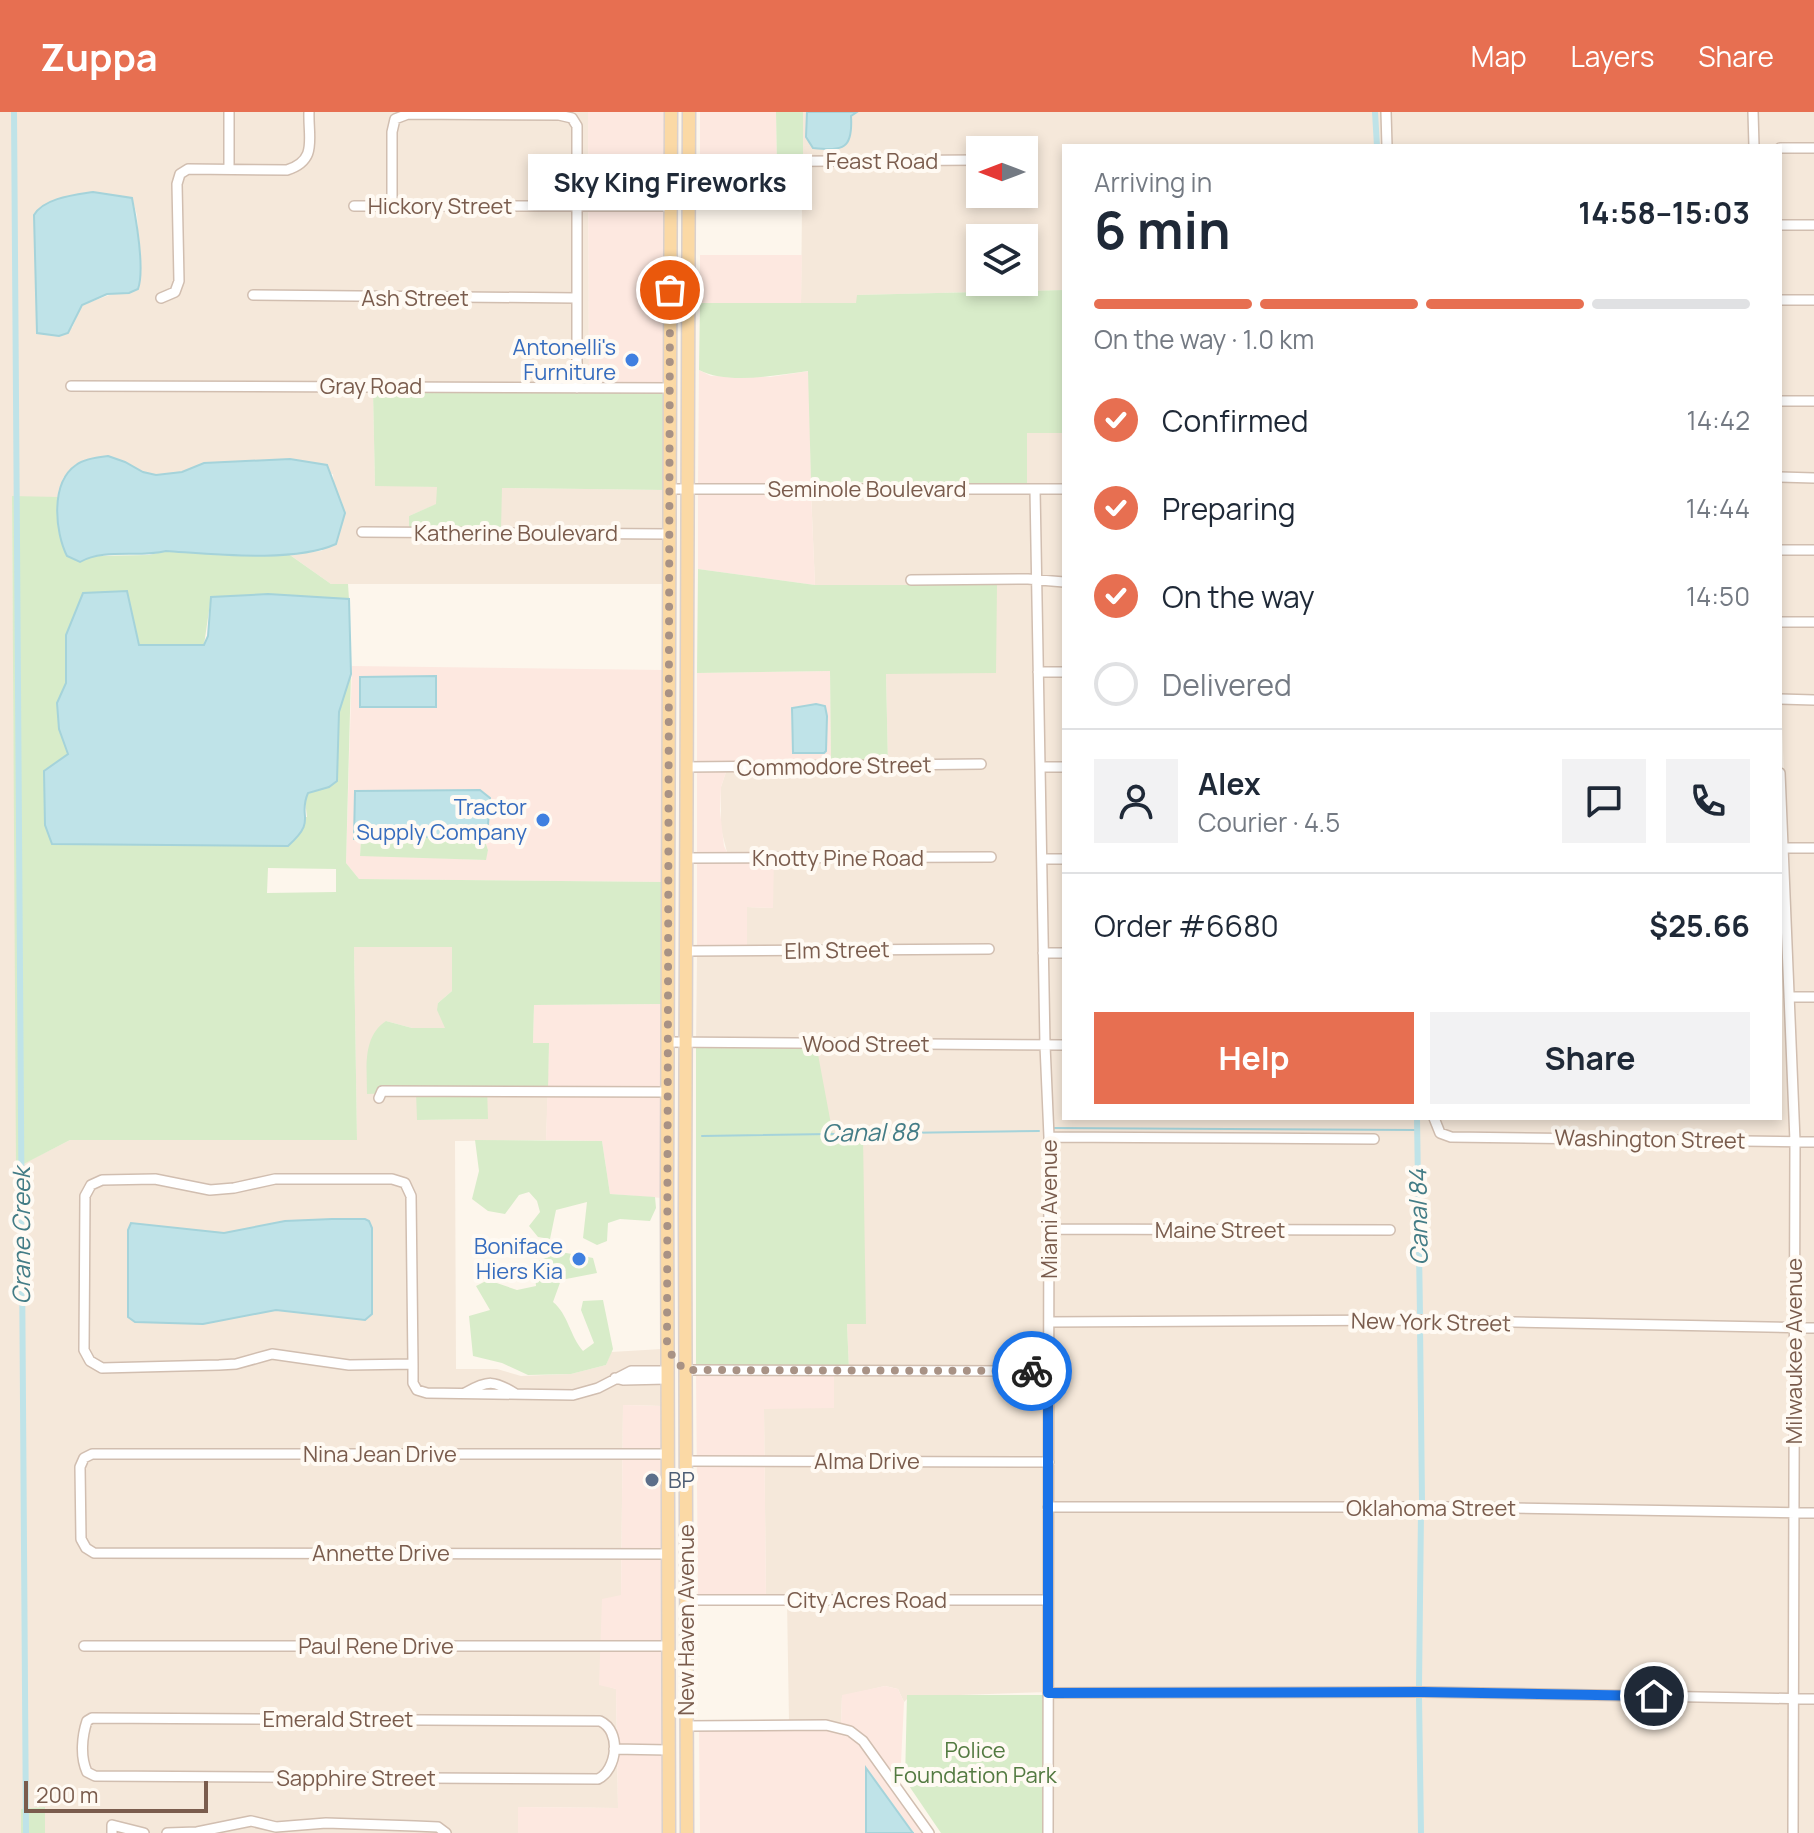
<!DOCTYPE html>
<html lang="en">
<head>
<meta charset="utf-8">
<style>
	:root { --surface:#fff; --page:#f2f2f3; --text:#1f2937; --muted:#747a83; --line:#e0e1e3; --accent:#e76f51 }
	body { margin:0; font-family:Manrope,sans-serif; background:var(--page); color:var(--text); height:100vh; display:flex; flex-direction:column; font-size:30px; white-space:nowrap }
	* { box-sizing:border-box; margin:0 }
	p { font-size:26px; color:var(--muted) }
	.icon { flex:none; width:44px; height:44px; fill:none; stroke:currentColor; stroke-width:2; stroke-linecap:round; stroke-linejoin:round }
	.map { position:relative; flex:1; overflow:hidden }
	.side { position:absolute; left:1062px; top:32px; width:720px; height:976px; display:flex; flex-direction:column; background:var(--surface); border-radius:0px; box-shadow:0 4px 12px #0003 }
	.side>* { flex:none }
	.needle { width:52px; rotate:270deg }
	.fabs { position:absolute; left:966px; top:24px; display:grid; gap:16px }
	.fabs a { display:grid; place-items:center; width:72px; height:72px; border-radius:0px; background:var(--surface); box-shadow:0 4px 12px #0003; font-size:40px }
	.scale { position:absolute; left:24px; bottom:20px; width:184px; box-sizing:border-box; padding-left:8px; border:4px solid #7a5c4d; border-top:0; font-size:22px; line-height:28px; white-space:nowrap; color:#7a5c4d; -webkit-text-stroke:6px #fffaf3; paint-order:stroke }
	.pin { position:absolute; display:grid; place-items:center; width:68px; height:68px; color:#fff; margin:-34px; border:4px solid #fff; border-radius:50%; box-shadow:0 2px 8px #0007 }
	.courier { position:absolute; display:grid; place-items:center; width:80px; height:80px; margin:-40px; border:6px solid #1a73e8; border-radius:50%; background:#fff; color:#222; box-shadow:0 2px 10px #0007 }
	.bubble { position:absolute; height:56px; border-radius:0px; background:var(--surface); box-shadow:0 4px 12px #0003; font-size:26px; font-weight:700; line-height:56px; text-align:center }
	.head em { font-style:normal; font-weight:700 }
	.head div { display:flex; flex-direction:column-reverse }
	.head { display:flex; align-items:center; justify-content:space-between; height:136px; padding:0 32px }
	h1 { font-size:52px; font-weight:700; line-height:60px }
	.bar { display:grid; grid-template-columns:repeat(4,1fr); gap:12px 8px; align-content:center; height:96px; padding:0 32px }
	.bar i { height:10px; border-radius:6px; background:var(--line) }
	.bar .selected { background:var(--accent) }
	.bar p { grid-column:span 4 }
	.line { display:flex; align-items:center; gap:20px; padding:0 32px; border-top:2px solid var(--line) }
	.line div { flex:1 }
	.round { display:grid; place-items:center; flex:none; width:84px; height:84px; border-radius:0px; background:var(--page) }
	ol { padding:0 32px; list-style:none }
	li { display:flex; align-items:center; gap:24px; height:88px }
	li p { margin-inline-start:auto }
	li .icon { padding:8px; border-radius:50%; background:var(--accent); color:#fff; stroke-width:4 }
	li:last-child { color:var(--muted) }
	li i { width:44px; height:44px; border:4px solid var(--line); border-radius:50% }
	.button { display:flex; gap:16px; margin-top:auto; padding:16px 32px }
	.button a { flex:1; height:92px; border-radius:0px; background:var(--accent); color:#fff; font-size:32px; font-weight:700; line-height:92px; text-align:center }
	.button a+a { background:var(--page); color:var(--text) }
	header { display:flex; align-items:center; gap:48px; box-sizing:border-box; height:112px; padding:0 40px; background:var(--accent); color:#fff }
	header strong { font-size:38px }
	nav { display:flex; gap:44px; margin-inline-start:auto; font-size:28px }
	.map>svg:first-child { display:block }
	.residential { fill:#f5e8da; fill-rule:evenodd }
	.commercial { fill:#fde8e0; fill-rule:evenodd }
	.green { fill:#d8ecc9; fill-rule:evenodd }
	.water { fill:#bfe3e8; stroke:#a5d3da; stroke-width:2 }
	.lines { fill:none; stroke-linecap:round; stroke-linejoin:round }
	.stream { stroke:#a5d3da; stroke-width:2 }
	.canal { stroke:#bfe3e8; stroke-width:6 }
	.minor-casing { stroke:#d1beb0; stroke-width:12 }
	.major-casing { stroke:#dad1cd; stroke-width:15 }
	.minor { stroke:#fff; stroke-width:9 }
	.major { stroke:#fbd9a5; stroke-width:12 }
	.done { stroke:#a89285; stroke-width:8; stroke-dasharray:0 14.4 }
	.route { stroke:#1a73e8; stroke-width:10 }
	.shop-dot { fill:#3f7fe0; stroke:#fffaf3; stroke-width:3 }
	.service-dot { fill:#5c6f8a; stroke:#fffaf3; stroke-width:3 }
	.labels { text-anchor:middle; stroke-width:8; stroke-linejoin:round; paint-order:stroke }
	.street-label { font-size:22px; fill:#7a5c4d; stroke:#fffaf3 }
	.shop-label { font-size:22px; fill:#366cbe; stroke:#fffaf3; text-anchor:end }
	.service-label { font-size:22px; fill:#4e5e75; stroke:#fffaf3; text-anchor:start }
	.park-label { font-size:22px; fill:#537a41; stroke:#fffaf3 }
	.water-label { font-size:24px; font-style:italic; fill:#437c86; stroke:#fffaf3 }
</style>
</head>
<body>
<header>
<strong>Zuppa</strong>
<nav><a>Map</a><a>Layers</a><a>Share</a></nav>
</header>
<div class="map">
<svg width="1814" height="1721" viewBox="0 0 1814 1721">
	<rect width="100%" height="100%" fill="#fdf6ec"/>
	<path class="residential" d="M0,0H588L589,282L373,280L375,373L437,375V392L409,404L502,376L665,378V472H331L287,441L322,439L342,390L334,375L333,362L204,351L182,360L156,363L143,360L125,350L96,346L76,352L63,366L59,385H12L17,1055L70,1028H357L354,835H452V879L438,891L446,916H412L386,909L417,980V1008L487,1007V975L548,978L546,1028L455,1029L456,1257H497L521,1264L571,1262L606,1253L611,1240L662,1237V1294L623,1293L621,1483L600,1572L616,1577L618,1696L518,1695V1721H45V1695L21,1698V1721H0ZM93,80L132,86L137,103L141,163L115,181L82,193L72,216L37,221L38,97L50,90ZM332,1107H365L372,1116L371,1202L365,1208L276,1198L209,1211L135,1210L128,1205V1118L132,1111L224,1121L285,1109Z
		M803,0H807L806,25L852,14L851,4L857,0H1382L1383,34H1064V178L857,183V191H801ZM980,38H1024V82H980ZM980,126H1024V170H980Z
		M1389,0H1750L1751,34H1391Z
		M1757,0H1814V1721H1796L1798,1026L1780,560V34H1758Z
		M1027,321H1064V374H811V370L1026,372Z
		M811,380L1064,381V1006H1780V747L1791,1029L1789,1721H1051L1048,1580L960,1583L907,1587L904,1590L898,1577L885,1574L842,1584L841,1612L789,1610L787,1489L766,1488L764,1297L834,1258H849L847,1212L863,1024H833L696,936L697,844H747V795L773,796L728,744L721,717V675L727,657L888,652L886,561H996V473H815Z"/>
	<path class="commercial" d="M588,0H665V281H589Z
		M700,0H776L777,55H700Z
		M700,143H802L801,191H700Z
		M699,258L711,264L770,265L809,259L811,374L698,373Z
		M698,380H811L815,473L698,457Z
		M352,554L664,558V770L359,767L346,751ZM490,701L488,713L483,723L488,738L485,748L360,743L361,727Z
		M830,559L831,652L727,657L721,675L720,699L724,734L729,744H774L773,796L747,795V844H697V561ZM798,594H824L827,634L794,641L791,601L793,596Z
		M663,892L662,1086L610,1082L602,1029L546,1028L549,931H533L534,893Z
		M696,1258H834V1296L764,1297L766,1488L698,1487Z
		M623,1293L662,1294L663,1721H518V1695L618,1696L616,1577L599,1573L602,1487L621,1483Z
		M885,1574L898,1577L904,1590L901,1651L888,1659L841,1612L842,1583Z
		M699,1617H825L848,1621L860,1631L925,1721H914L867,1658L866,1721H700Z"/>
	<path class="green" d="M776,0H803V54H777Z
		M1064,178V321H1027V372L811,370L808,259C777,263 728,273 699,258L700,191H856L857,183Z
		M373,280L665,281V378L502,376L501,417L409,419V404L436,392L437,375L375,374Z
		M12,384L59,385L57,395L89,444L149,443L166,439L287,441L331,472H348L349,487L268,482L211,485L204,533H139L127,479L83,482L66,523V571L57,591L59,617L68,642L44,659L45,713L307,705L305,688L308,680L329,675L337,669L339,600L351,562L346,751L359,767L664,770L663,892L534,893L533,931H549L548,978L487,975L488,1007L417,1008L416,980L367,982C367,956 362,925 386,909L412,916H445L437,898L438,891L452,879V835H354L357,1028H70L16,1056ZM268,756L336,757V780L267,781Z
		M698,457L815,473H997L996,561L886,562L888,652H831L830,559L697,561Z
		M433,723H483L488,738L486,748L360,744L361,727Z
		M696,936L817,937L833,1023L863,1024L866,1212H847L849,1258H696Z
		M475,1028L602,1029L610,1082L655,1085L656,1096L650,1109L620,1107L608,1111L607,1129L597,1133L583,1126L587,1090L556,1098L550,1127L538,1125L529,1114L540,1100L537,1089L529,1080L519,1083L505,1102L488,1099L472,1087L479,1059Z
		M561,1140L593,1146L597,1161L561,1168L553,1190C568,1202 570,1224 583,1239L594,1231L581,1198L583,1189L603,1188L613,1237L606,1253L571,1262L528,1263L502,1251L473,1244L469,1204L490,1198L476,1174L488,1168L517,1178L536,1174L535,1163L538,1149Z
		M907,1583H1043V1721H941L905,1668Z
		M45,1695V1721H21V1697Z"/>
	<path class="water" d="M807,0H857L851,4C853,37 844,39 813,36L806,25Z
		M93,80L132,86C136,107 145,157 138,177L129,181L107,182L82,193L68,221L59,224L37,221L34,103C44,86 74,83 93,80Z
		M108,344L125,350L143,360L156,363L182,360L204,351L290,347L327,353L345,401L336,432C294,451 213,442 166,439C139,446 105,436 80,450L67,444C55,420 50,371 76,353C84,347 98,345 108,344Z
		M127,479L139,533H204L208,524L211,485L268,482L349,487L351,562L339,600L337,669L329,675L308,681C297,706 318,707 288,734L52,732L45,713L44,659L68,642L59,617L57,591L66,571V523L83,481Z
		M436,564V595H360V565Z
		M816,592L825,594L827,604L826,639L824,641H793L792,596Z
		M480,678L490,686L488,713L483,723L354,727L355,679Z
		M332,1107H365L369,1109L372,1116V1202L365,1208L276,1198L203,1212L135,1210L128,1205V1118L131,1111L224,1121L285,1109Z
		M866,1656L913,1721H914H866Z"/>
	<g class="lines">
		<path class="stream" d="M1052,1016L1418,1018
			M702,1024L1039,1019"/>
		<path class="canal" d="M14,0L26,1721
			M1375,0L1377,34
			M1417,1006L1420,1203
			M1420,1214L1422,1390
			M1419,1575L1421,1400
			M1419,1585L1421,1721"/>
		<defs>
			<path id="minor" d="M229,0V57
				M1386,0L1387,34
				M1753,0L1754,34
				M1780,36H1814
				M689,50L980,48
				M354,94H670
				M392,94V20L395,7L408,2L559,3L572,6L577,14V276
				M1780,113H1814
				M253,183L576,186
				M161,186L175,180L179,169L177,72L180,62L188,57L287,58C318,48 308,27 309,0
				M1780,188H1814
				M71,274L670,276
				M1780,289H1814
				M1780,365L1814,366
				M669,377H1064
				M1035,377L1045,933L1049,1025L1048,1721
				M362,420L669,422
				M1780,438H1814
				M911,468L1028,467L1064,470
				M1780,510H1814
				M1038,560H1064
				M1780,587L1814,588
				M686,655L981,652
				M1040,655H1064
				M1780,661L1795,1029L1793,1721
				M1783,736H1814
				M686,746L991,745
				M1042,747H1064
				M685,839L989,837
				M1043,841H1064
				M1789,885H1814
				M667,930L1064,933
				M379,986L382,979L667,980
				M1434,1006L1440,1021L1451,1025L1814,1030
				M1049,1025L1374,1027
				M1050,1117L1390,1118
				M1049,1210L1416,1208L1814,1216
				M413,1252L349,1253L272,1242L236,1252L219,1253L102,1256L90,1249L84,1238L85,1084L91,1073L102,1068L155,1067L210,1078L234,1076L275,1067H392L405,1071L411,1084L413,1252V1271L417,1278L427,1281L573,1283L598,1276L631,1259H667
				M685,1258L1048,1259
				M615,1266L623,1268L667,1267
				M465,1281C488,1268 494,1268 516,1282
				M667,1342H92L84,1346L80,1355L81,1427L86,1436L94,1441L668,1442
				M686,1349L1049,1350
				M1048,1395H1451L1814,1401
				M686,1488H1048
				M84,1534H668
				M1048,1581L1423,1580L1814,1587
				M92,1606L600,1609C622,1619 617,1658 598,1667L95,1664L87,1660C80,1645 82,1624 87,1609Z
				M686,1614L826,1613L850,1619L863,1629L929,1721
				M614,1637L668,1638
				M112,1721V1713L144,1721
				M167,1721L197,1720L251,1709L276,1715L326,1711L415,1714L438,1715L446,1721"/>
			<path id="major" d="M669,1721L667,1076L671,0
				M687,1721L685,1100L689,0"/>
		</defs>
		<use href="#minor" class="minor-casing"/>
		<use href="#major" class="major-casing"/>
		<use href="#minor" class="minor"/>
		<use href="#major" class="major"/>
	</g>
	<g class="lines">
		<path class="done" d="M670,178L667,1231L673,1246L685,1258L1032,1259"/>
		<path class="route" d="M1032,1259H1048V1581L1423,1580L1654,1584"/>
	</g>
	<g class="shop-dot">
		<circle cx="632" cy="248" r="8"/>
		<circle cx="543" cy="708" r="8"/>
		<circle cx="579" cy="1147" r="8"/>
	</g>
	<circle class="service-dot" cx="652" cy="1368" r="8"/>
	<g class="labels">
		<g class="street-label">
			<text x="882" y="57">Feast Road</text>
			<text x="440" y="102">Hickory Street</text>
			<text x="415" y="194">Ash Street</text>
			<text x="371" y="282">Gray Road</text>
			<text x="867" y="385">Seminole Boulevard</text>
			<text x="516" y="429">Katherine Boulevard</text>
			<text transform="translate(834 654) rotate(-1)" y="8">Commodore Street</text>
			<text x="838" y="754">Knotty Pine Road</text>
			<text transform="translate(837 838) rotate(-1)" y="8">Elm Street</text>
			<text x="866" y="940">Wood Street</text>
			<text transform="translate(1650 1027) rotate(1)" y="8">Washington Street</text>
			<text transform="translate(1049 1097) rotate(-90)" y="8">Miami Avenue</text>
			<text x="1220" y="1126">Maine Street</text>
			<text transform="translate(1431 1210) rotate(1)" y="8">New York Street</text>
			<text transform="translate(1794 1239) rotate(-90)" y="8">Milwaukee Avenue</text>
			<text x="380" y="1350">Nina Jean Drive</text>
			<text x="867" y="1357">Alma Drive</text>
			<text x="1431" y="1404">Oklahoma Street</text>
			<text x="381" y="1449">Annette Drive</text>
			<text x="867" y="1496">City Acres Road</text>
			<text transform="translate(686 1508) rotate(-90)" y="8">New Haven Avenue</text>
			<text x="376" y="1542">Paul Rene Drive</text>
			<text x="338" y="1615">Emerald Street</text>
			<text x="356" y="1674">Sapphire Street</text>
		</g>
		<g class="shop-label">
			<text x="616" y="243">Antonelli's<tspan x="616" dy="25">Furniture</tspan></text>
			<text x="527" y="703">Tractor<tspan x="527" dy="25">Supply Company</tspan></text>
			<text x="563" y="1142">Boniface<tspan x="563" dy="25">Hiers Kia</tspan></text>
		</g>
		<g class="service-label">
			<text x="668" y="1376">BP</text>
		</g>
		<g class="park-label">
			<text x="975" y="1646">Police<tspan x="975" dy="25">Foundation Park</tspan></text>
		</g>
		<g class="water-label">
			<text transform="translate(870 1021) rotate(-1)" y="8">Canal 88</text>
			<text transform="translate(1419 1105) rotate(-91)" y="8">Canal 84</text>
			<text transform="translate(22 1124) rotate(-90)" y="8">Crane Creek</text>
		</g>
	</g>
</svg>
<div class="fabs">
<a><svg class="needle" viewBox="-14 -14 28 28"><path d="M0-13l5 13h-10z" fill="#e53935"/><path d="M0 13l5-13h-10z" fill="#747a83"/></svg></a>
<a><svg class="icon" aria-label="layers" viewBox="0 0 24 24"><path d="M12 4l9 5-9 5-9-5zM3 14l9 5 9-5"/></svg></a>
</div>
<div class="scale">200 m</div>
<div class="pin" style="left:670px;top:178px;background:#ea580c"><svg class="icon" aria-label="bag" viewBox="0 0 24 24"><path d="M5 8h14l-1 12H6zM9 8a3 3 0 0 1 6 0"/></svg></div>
<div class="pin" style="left:1654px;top:1584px;background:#1f2937"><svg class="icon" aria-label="home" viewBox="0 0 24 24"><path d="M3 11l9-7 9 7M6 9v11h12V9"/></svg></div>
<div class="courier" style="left:1032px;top:1259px"><svg class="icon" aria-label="bike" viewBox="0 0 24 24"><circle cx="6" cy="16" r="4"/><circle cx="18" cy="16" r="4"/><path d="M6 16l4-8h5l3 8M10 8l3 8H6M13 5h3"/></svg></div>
<div class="bubble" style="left:528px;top:42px;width:284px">Sky King Fireworks</div>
<section class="side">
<div class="head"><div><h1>6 min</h1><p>Arriving in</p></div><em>14:58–15:03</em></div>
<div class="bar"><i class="selected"></i><i class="selected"></i><i class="selected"></i><i></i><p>On the way · 1.0 km</p></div>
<ol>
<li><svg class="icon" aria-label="check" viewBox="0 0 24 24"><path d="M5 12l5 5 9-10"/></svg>Confirmed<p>14:42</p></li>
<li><svg class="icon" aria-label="check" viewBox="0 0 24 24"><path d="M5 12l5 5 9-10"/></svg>Preparing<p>14:44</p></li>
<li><svg class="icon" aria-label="check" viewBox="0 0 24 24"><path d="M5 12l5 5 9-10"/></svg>On the way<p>14:50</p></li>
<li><i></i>Delivered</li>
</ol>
<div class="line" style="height:144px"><a class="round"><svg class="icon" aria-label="person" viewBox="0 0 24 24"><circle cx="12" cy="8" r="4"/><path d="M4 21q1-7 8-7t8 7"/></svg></a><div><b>Alex</b><p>Courier · 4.5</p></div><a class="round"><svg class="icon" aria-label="chat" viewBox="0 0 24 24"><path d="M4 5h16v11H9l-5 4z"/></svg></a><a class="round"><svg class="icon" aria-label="phone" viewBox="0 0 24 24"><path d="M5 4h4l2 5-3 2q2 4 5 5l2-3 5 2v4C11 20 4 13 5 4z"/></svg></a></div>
<div class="line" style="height:104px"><div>Order #6680</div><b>$25.66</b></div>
<div class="button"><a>Help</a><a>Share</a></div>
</section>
</div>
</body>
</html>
